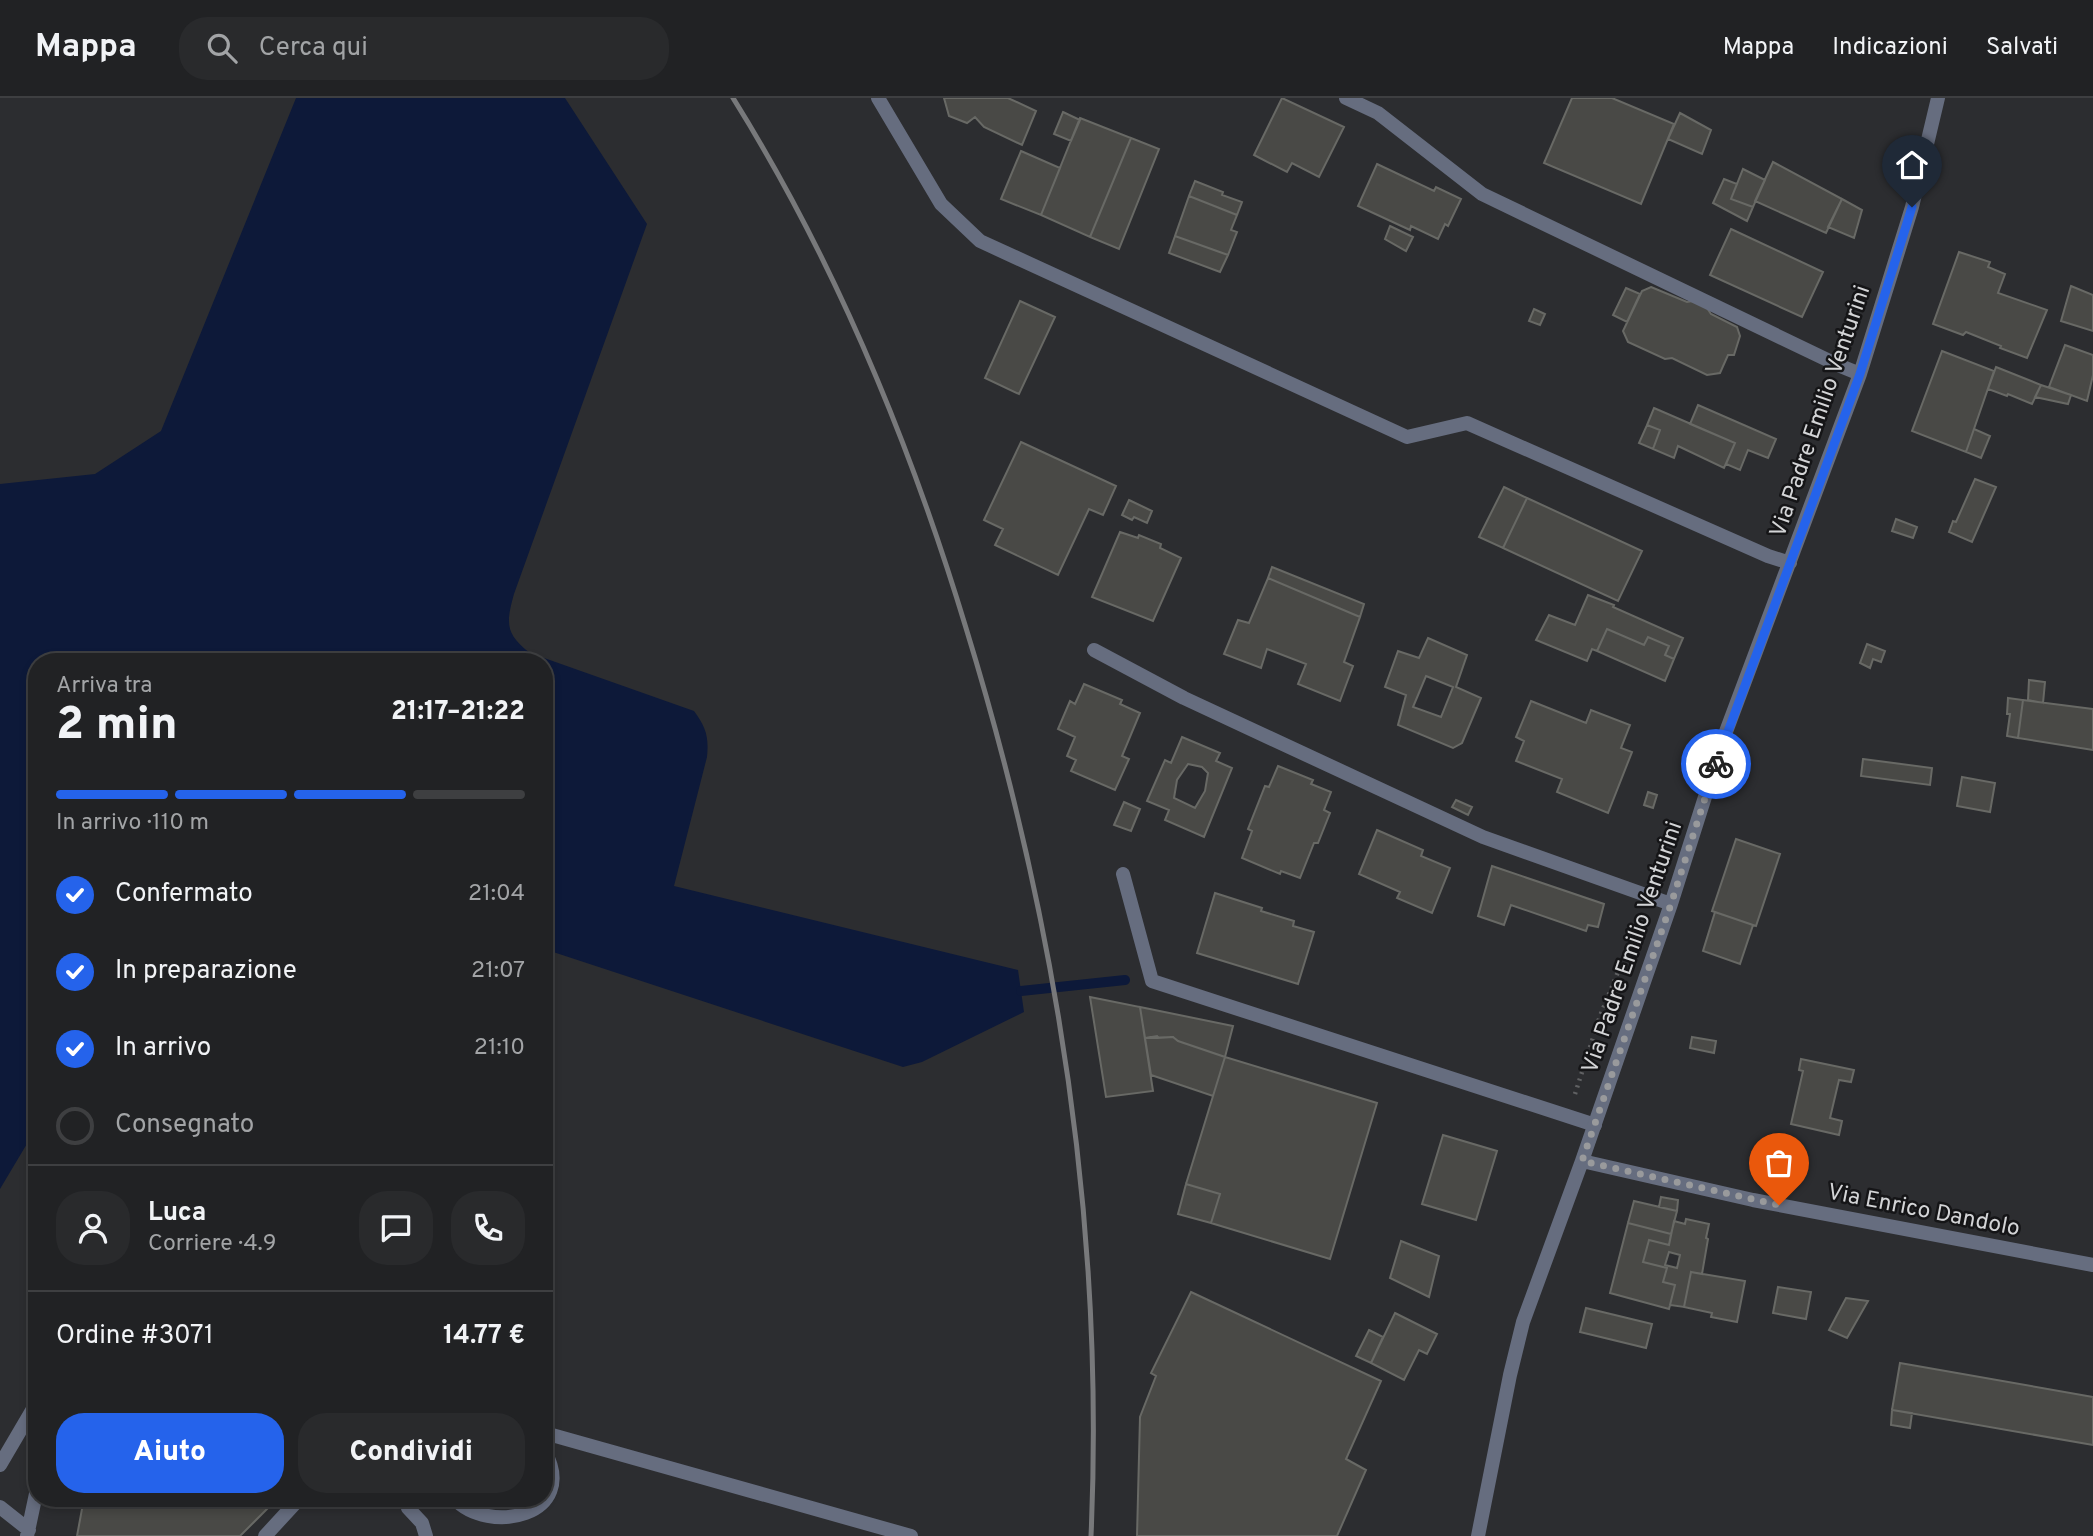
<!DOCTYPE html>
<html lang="it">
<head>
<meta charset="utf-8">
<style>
	:root { --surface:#212224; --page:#292a2c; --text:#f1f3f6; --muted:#a2a4a6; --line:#3e3f41; --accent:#2563eb }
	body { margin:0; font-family:Overpass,sans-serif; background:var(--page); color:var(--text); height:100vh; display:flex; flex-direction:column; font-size:26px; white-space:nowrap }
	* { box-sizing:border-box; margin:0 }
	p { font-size:23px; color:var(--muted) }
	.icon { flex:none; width:38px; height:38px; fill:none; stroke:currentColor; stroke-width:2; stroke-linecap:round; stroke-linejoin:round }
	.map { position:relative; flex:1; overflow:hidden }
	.panel { position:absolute; left:28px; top:555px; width:525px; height:854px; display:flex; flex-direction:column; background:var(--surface); border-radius:28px; box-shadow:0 4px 10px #0003,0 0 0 2px var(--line) }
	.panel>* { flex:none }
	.pin { position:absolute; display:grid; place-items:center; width:60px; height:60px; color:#fff; margin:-72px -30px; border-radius:50% 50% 50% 0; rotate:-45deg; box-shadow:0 0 7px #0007 }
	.pin .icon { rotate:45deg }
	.courier { position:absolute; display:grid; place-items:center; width:70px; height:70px; margin:-35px; border:5px solid #2563eb; border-radius:50%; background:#fff; color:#222; box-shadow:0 2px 9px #0007 }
	.summary em { font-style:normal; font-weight:800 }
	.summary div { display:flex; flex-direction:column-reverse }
	.summary { display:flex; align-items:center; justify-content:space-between; height:119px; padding:0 28px }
	h1 { font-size:46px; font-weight:800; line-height:52px }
	.bar { display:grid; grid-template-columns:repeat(4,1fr); gap:10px 7px; align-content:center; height:84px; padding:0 28px }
	.bar i { height:9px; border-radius:5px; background:var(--line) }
	.bar .on { background:var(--accent) }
	.bar p { grid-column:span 4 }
	.line { display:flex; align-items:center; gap:18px; padding:0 28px; border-top:2px solid var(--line) }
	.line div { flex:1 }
	.round { display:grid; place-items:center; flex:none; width:74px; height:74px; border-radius:28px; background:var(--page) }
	ol { padding:0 28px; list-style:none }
	li { display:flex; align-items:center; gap:21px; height:77px }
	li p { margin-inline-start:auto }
	li .icon { padding:7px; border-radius:50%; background:var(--accent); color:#fff; stroke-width:4 }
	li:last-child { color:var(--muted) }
	li i { width:38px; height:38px; border:4px solid var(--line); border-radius:50% }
	.button { display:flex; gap:14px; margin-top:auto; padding:14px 28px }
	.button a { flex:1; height:80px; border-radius:28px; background:var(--accent); color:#fff; font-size:28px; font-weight:800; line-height:80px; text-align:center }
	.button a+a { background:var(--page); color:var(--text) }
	header { display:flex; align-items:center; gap:42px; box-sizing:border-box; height:98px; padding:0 35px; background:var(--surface); border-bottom:2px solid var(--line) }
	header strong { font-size:33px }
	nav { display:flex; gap:38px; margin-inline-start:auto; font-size:24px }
	.search { width:490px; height:63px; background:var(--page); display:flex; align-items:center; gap:18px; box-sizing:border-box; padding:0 24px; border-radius:28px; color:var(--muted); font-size:26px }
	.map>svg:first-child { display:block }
	.water { fill:#0d1939 }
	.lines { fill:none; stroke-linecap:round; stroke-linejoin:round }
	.stream { stroke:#0d1939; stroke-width:10 }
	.building { fill:#494946; stroke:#686965; stroke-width:2; fill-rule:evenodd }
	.path { stroke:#606163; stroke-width:4.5; stroke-dasharray:2 5; stroke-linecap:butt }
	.service { stroke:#666d7f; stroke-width:14 }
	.minor { stroke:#666d7f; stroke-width:14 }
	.rail { stroke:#78797b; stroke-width:5 }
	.done { stroke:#999a9c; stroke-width:7; stroke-dasharray:0 12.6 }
	.route { stroke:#2563eb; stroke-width:9 }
	.labels { text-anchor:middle; stroke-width:5; stroke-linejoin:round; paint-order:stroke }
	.street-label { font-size:23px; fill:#d3d4d6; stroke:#151517 }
</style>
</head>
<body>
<header>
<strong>Mappa</strong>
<div class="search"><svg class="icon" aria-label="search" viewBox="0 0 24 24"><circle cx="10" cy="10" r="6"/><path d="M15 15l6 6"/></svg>Cerca qui</div>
<nav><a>Mappa</a><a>Indicazioni</a><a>Salvati</a></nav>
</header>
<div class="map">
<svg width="2093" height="1438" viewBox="0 0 2093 1438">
	<rect width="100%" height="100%" fill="#2c2d30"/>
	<path class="water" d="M296,0H565L647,126L514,496C506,525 505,536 530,555L694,613C706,629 709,639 707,659L674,788L1018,872L1024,914L922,964L903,969L544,851V564H37V1035L34,1034L0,1091V386L95,376L161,333Z"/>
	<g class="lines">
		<path class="stream" d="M1021,893L1125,882"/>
	</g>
	<path class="building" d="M944,0H1008L1036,13L1022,47L984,29L975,19L967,25L949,18Z
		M1282,0L1344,29L1319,79L1292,65L1287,74L1254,57Z
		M1572,0H1612L1674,26L1641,106L1544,65Z
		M1063,14L1080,22L1071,43L1054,36Z
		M1680,15L1711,32L1702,56L1668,41Z
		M1080,20L1131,40L1090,139L1041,117Z
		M1131,40L1159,51L1119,151L1090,139Z
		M1021,53L1060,70L1041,117L1001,101Z
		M1773,64L1842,101L1826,135L1755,103Z
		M1377,66L1434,93L1436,89L1461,101L1448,128L1445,126L1438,141L1411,128L1410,132L1358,108Z
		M1743,71L1765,82L1753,109L1731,101Z
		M1724,81L1737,86L1731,101L1753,109L1747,123L1713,105Z
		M1195,83L1223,94L1222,97L1242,104L1237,117L1189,98Z
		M1189,98L1237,117L1231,132L1237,134L1228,157L1175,138Z
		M1842,101L1862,112L1854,140L1828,129Z
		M1390,128L1413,139L1406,153L1385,141Z
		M1731,131L1823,174L1802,219L1710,177Z
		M1175,138L1228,157L1220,174L1169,155Z
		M1959,154L1990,164L1988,169L2005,176L1998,195L2047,212L2027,260L2000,250L2001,248L1966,234L1963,237L1933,226Z
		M2071,188L2093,197V233L2061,223Z
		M1651,189L1687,204L1693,203L1707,210L1711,216L1737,229L1740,238L1734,257H1728L1720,275L1707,277L1672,260L1665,261L1628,244L1623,233L1642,193Z
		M1626,190L1640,196L1627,224L1613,217Z
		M1020,203L1055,219L1019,296L985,280Z
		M1534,211L1545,216L1540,227L1529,223Z
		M2065,247L2093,257V277L2087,303L2049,289Z
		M1942,253L1994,273L1966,354L1912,333Z
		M1996,269L2041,287L2032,306L2008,296L2007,298L1988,291Z
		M2041,287L2071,297L2068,306L2035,299Z
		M1698,307L1776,341L1768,360L1748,352L1740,372L1726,366L1735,345L1690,326Z
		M1654,310L1735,345L1724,370L1678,348L1674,360L1653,351L1660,332L1647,327Z
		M1647,327L1660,332L1653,351L1639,345Z
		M1974,331L1990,338L1981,360L1966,354Z
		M1021,344L1116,388L1103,417L1089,411L1058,477L995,447L1003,431L984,422Z
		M1975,381L1996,389L1972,444L1949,434L1953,423L1956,424Z
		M1504,389L1527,400L1503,450L1479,439Z
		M1527,400L1642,453L1618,503L1503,450Z
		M1129,402L1152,413L1147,425L1134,419L1132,422L1122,417Z
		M1896,421L1917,429L1913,440L1892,433Z
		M1120,434L1138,440L1139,437L1161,446L1160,450L1181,460L1153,523L1092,499Z
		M1272,469L1364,506L1360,519L1268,480Z
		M1268,480L1360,519L1344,564L1353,568L1340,603L1298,586L1306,566L1267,551L1261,570L1224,556L1238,522L1249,525Z
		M1588,497L1614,507L1613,509L1683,540L1674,561L1665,557L1669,548L1648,539L1644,547L1607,531L1597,553L1592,551L1587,563L1536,542L1549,517L1575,527Z
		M1607,531L1644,547L1648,539L1669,548L1665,557L1674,561L1665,583L1597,553Z
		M1428,540L1467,557L1456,589L1481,600L1462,645L1453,650L1398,627L1406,597L1385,589L1398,553L1419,560ZM1426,578L1453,589L1441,619L1413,609Z
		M1867,546L1885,553L1881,564L1873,561L1870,570L1860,565Z
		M2029,582L2045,584L2043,605L2028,602Z
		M1084,586L1122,602L1120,606L1140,615L1122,658L1129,661L1115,692L1071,673L1076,662L1067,658L1075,639L1058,631L1070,603L1075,606Z
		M2008,600L2023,602L2018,640L2007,638L2010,616H2007Z
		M2023,602L2093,611V652L2018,640Z
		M1531,603L1586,625L1591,612L1630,627L1621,650L1632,654L1608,715L1557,694L1562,681L1516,663L1524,643L1516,639Z
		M1182,639L1220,655L1216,663L1232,670L1204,739L1165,722L1169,712L1147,703L1165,662L1171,665ZM1188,666L1202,669L1208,675L1205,693L1195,710L1174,700L1177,682Z
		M1863,661L1932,670L1930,687L1861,678Z
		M1278,668L1313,682L1311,686L1331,694L1324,712L1330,715L1318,745H1314L1300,780L1281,773L1280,776L1242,760L1252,733L1248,731L1265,688L1269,689Z
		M1962,679L1995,685L1990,714L1957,708Z
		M1648,694L1657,697L1653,710L1644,707Z
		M1456,702L1472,709L1468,717L1452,709Z
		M1124,704L1140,711L1131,733L1114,727Z
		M1377,732L1423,752L1421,758L1450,770L1432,815L1397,800L1400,794L1359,776Z
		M1736,741L1780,756L1756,828L1712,813Z
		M1492,768L1604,806L1598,829L1588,827L1586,833L1511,807L1504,827L1478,818Z
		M1215,795L1262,810L1261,813L1294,823L1293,828L1314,834L1298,886L1197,855Z
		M1715,814L1753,827L1740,866L1703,853Z
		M1090,899L1140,909L1153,993L1106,999Z
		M1140,909L1233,928L1225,959L1178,943L1173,939L1145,940Z
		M1157,938L1158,940L1173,939L1178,943L1225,959L1213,998L1151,977L1145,940Z
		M1692,939L1716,943L1714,955L1690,950Z
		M1225,959L1377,1005L1330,1161L1211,1125L1220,1096L1186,1086Z
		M1801,961L1854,972L1851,984L1839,982L1830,1020L1842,1023L1839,1037L1791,1026L1803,973L1799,972Z
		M1443,1037L1497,1053L1476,1122L1422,1106Z
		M1186,1086L1220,1096L1211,1125L1178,1116Z
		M1661,1099L1678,1102L1677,1113L1659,1109Z
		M1634,1103L1677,1113L1671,1136L1628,1125Z
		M1686,1121L1709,1126L1706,1140L1708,1141L1702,1176L1691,1174L1684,1209L1670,1207L1675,1187L1663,1184L1667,1170L1643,1164L1649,1142L1669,1147L1674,1123L1685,1126ZM1669,1154L1680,1157L1677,1170L1665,1167Z
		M1628,1125L1671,1136L1669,1147L1649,1142L1643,1164L1667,1170L1663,1184L1675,1187L1669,1211L1610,1195Z
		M1401,1143L1439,1158L1429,1199L1390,1180Z
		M1691,1174L1745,1183L1737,1224L1711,1219L1712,1215L1684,1209Z
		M1778,1189L1811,1194L1806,1221L1773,1215Z
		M1191,1194L1381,1283L1346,1361L1366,1372L1337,1438H1137L1140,1319L1156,1278L1151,1275Z
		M1846,1200L1868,1203L1847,1240L1829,1232Z
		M1586,1210L1652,1226L1646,1250L1580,1234Z
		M1395,1215L1437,1236L1427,1256L1419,1252L1404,1282L1371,1265Z
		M1369,1232L1383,1239L1371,1265L1356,1258Z
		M1900,1265L2093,1299V1347L1892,1312Z
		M1892,1312L1912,1315L1910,1330L1891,1327Z
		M84,1400H278L240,1438H77Z"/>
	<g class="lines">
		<path class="path" d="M1575,996L1600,918L1620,869"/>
		<path class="service" d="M1123,776L1152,883L1595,1027
			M544,1339L552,1337L911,1438
			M0,1367L37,1304
			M405,1400L408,1410L422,1425L426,1438
			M454,1400C488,1438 581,1418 544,1352
			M0,1409L29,1432
			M27,1438L37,1391
			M265,1438L300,1400"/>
		<path class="minor" d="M878,0L941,106L980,143L1407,339L1467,325L1768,458L1790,465
			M1346,0L1378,15L1482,96L1838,267L1860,276
			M1094,552L1184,600L1483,739L1671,806
			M1582,1063L1753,1102L2093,1167
			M1478,1438L1510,1277L1523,1224L1582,1063L1671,806L1724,639L1860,276L1912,109L1938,0"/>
		<path class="rail" d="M733,0C836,165 910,345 966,530C1057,826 1105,1128 1091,1438"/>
	</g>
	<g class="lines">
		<path class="done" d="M1716,666L1671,806L1582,1063L1779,1107"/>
		<path class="route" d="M1716,666L1860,276L1912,109"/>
	</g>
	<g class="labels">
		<g class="street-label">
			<text transform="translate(1819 313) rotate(-71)" y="8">Via Padre Emilio Venturini</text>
			<text transform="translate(1631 849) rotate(-71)" y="8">Via Padre Emilio Venturini</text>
			<text transform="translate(1924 1111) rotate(11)" y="8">Via Enrico Dandolo</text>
		</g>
	</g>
</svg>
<div class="pin" style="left:1779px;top:1107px;background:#ea580c"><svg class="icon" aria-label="bag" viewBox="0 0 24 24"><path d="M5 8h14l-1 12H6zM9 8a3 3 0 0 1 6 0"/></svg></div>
<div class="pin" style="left:1912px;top:109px;background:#1f2937"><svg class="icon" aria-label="home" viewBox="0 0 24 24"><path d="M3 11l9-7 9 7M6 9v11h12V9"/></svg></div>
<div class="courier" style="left:1716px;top:666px"><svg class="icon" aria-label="bike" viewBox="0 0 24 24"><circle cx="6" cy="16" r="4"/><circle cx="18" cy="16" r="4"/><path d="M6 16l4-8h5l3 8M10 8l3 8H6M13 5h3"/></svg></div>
<section class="panel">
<div class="summary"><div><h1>2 min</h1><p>Arriva tra</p></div><em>21:17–21:22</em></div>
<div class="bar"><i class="on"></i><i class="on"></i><i class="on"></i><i></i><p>In arrivo · 110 m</p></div>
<ol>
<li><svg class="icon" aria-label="check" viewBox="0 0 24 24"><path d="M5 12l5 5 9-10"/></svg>Confermato<p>21:04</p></li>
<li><svg class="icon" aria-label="check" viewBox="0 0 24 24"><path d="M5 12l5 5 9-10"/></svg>In preparazione<p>21:07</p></li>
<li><svg class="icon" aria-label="check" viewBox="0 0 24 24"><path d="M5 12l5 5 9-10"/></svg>In arrivo<p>21:10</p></li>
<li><i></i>Consegnato</li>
</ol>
<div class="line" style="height:126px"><a class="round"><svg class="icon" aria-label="person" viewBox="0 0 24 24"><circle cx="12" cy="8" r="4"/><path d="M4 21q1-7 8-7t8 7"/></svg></a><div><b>Luca</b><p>Corriere · 4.9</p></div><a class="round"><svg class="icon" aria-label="chat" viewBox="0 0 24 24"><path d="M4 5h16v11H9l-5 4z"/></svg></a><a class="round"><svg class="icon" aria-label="phone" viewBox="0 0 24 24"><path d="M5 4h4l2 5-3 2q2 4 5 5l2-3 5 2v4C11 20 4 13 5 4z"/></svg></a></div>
<div class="line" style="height:91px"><div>Ordine #3071</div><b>14.77 €</b></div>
<div class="button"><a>Aiuto</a><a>Condividi</a></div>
</section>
</div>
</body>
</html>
